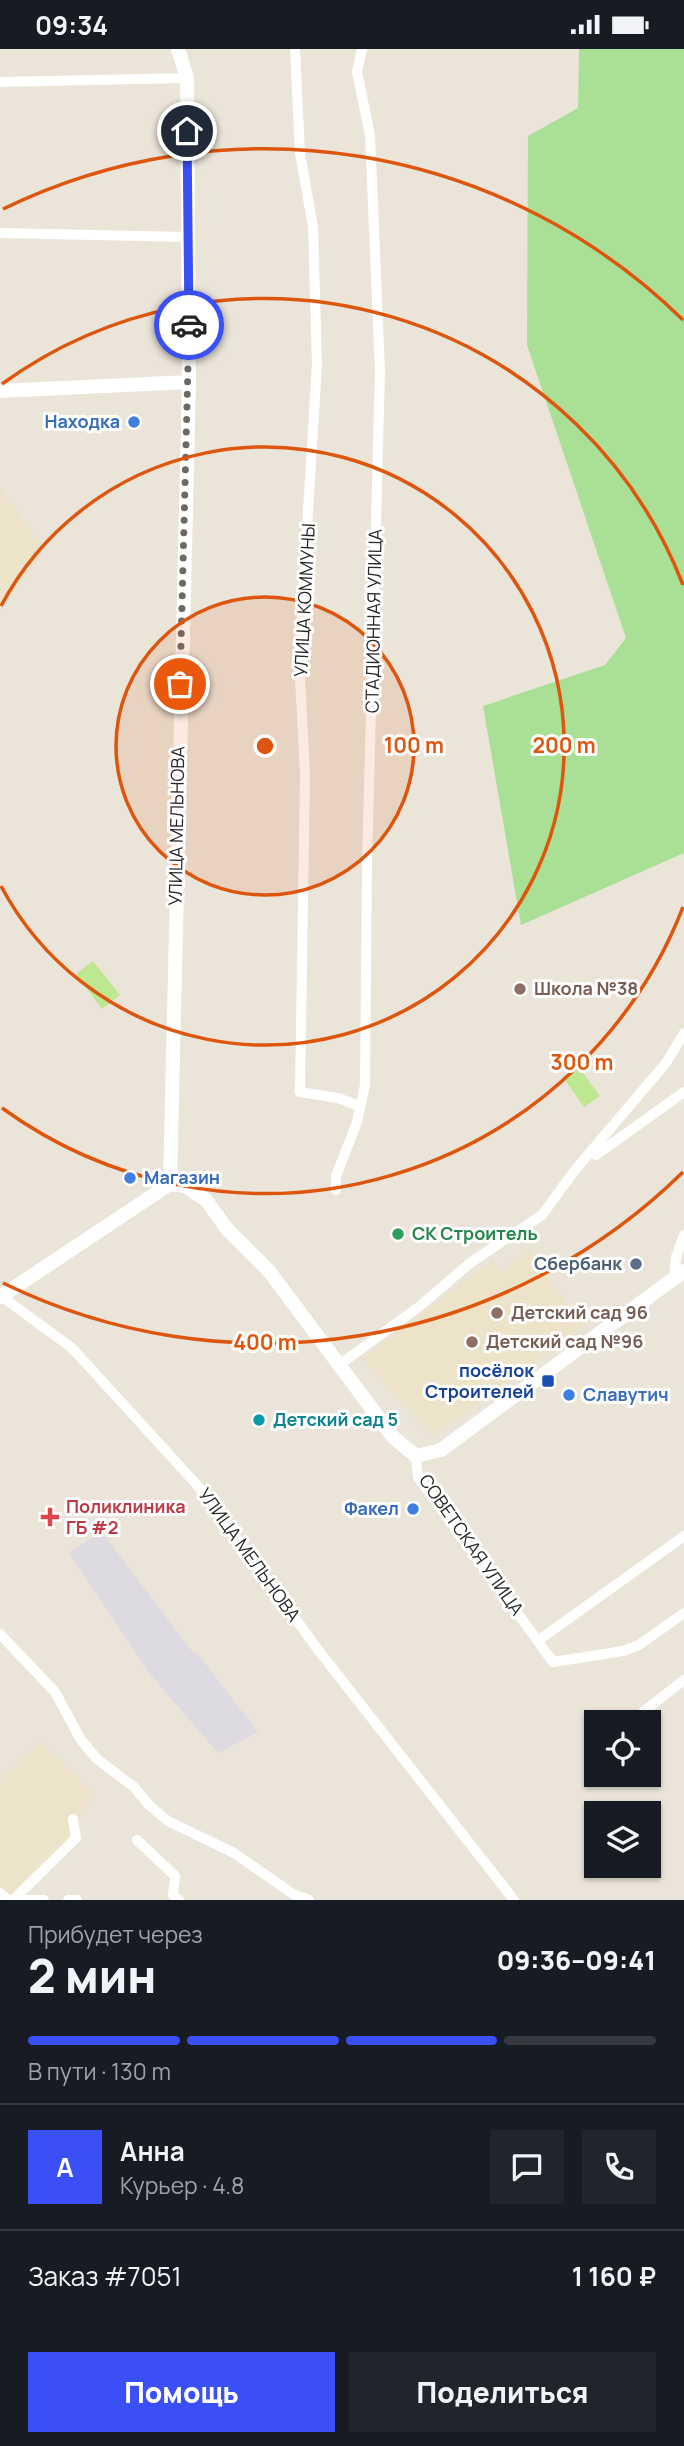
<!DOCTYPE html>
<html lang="ru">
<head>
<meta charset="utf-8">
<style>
	:root { --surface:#171b24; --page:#20242c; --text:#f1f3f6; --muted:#9ea1a6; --line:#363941; --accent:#3a50f6 }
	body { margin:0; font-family:Manrope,sans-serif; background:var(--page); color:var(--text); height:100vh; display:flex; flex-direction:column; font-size:26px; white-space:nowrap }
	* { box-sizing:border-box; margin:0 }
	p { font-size:23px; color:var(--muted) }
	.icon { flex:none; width:38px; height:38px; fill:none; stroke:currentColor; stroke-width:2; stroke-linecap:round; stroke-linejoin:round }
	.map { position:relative; height:1851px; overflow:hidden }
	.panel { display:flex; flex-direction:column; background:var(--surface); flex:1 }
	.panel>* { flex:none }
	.buttons { position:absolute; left:584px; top:1661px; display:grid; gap:14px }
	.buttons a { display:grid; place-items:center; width:77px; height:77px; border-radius:0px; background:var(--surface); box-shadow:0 2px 5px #0004; font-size:35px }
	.pin { position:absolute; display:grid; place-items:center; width:60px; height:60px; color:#fff; margin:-30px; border:4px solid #fff; border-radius:50%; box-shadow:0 2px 7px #0007 }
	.courier { position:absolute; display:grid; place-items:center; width:70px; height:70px; margin:-35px; border:5px solid #3a50f6; border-radius:50%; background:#fff; color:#222; box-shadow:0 2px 9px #0007 }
	.summary em { font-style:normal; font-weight:800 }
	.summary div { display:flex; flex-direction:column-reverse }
	.summary { display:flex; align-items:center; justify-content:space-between; height:119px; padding:0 28px }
	h1 { font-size:46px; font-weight:800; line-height:52px }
	.bar { display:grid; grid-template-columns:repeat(4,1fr); gap:10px 7px; align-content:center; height:84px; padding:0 28px }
	.bar i { height:9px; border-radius:5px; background:var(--line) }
	.bar .on { background:var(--accent) }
	.bar p { grid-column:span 4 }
	.line { display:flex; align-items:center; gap:18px; padding:0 28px; border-top:2px solid var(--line) }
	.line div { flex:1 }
	.round { display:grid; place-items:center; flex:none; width:74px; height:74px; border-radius:0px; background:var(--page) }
	.action { display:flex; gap:14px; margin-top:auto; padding:14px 28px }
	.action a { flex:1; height:80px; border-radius:0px; background:var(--accent); color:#fff; font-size:28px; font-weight:800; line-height:80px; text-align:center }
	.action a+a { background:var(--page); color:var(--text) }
	.status { display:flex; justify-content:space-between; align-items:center; height:49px; padding:0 35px; background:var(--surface); direction:ltr }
	.status svg { height:19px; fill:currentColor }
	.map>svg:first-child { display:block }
	.industrial { fill:#dddae2 }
	.education { fill:#ece3c8 }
	.green { fill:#aae095 }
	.pitch { fill:#bde891 }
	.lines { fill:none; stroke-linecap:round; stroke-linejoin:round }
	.minor { stroke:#fff; stroke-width:10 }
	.secondary { stroke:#fff; stroke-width:14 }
	.done { stroke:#6b6965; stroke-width:7; stroke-dasharray:0 12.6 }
	.route { stroke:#3a50f6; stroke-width:9 }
	.ring { fill:none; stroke:#de560d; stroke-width:3.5 }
	.shop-dot { fill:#3f7fe0; stroke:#fff; stroke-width:2.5 }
	.education-dot { fill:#8d6e63; stroke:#fff; stroke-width:2.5 }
	.leisure-dot { fill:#2e9e5b; stroke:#fff; stroke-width:2.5 }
	.service-dot { fill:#5c6f8a; stroke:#fff; stroke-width:2.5 }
	.transit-dot { fill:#1a4fb4; stroke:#fff; stroke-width:2.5 }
	.culture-dot { fill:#0f9aa8; stroke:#fff; stroke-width:2.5 }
	.health-dot { fill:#e0444e; stroke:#fff; stroke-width:2.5 }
	.labels { text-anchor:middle; stroke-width:6; stroke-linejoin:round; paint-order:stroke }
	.shop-label { font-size:18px; font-weight:bold; fill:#366cbe; stroke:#fff; text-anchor:end }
	.street-label { font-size:18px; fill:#272727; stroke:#fff }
	.education-label { font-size:18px; font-weight:bold; fill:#785e54; stroke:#fff; text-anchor:start }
	.leisure-label { font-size:18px; font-weight:bold; fill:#27864d; stroke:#fff; text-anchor:start }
	.service-label { font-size:18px; font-weight:bold; fill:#4e5e75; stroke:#fff; text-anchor:end }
	.transit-label { font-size:18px; font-weight:bold; fill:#164399; stroke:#fff; text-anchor:end }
	.culture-label { font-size:18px; font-weight:bold; fill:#0d838f; stroke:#fff; text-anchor:start }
	.health-label { font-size:18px; font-weight:bold; fill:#be3a42; stroke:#fff; text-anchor:start }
	.centre { fill:#de560d; stroke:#fff; stroke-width:3.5 }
	.ring-label { font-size:21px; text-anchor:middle; font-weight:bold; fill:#de560d; stroke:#fff; stroke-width:6; stroke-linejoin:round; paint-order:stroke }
</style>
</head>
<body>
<div class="status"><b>09:34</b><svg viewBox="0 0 49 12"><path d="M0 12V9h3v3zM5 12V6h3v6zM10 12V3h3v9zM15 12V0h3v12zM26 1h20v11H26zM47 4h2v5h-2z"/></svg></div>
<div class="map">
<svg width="684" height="1851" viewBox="0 0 684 1851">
	<rect width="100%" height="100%" fill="#eae4d9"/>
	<path class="industrial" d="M101,1482L191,1601L201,1609L258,1683L218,1704L150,1625L69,1504Z"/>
	<path class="education" d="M0,439L44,501L0,560Z
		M529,1201L582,1278L433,1386L362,1309L492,1212L501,1222Z
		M40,1693L95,1747L82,1762L71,1789L10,1849L0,1840V1733Z"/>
	<path class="green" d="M579,0H684V804L521,876L483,657L605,616L626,589L527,296L528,87L578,59Z"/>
	<path class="pitch" d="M93,912L120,946L102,960L76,925Z
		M578,1017L600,1047L584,1058L563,1028Z"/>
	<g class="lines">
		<path class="minor" d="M295,0L300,104L313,178L317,315L299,610L305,725L300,1043L338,1049L359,1057
			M0,33L187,29
			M0,184L188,188
			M596,1106L684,1043
			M336,1141V1127L357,1073L365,1036L367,814L380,322L370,86L357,23L362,0
			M674,1229L676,1208L684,1186
			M1,1247L72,1299L198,1437L319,1602L514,1851
			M339,1316L420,1257L470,1214L542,1166L575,1121L666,1014L684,984
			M416,1407L418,1428L553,1613L623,1602L639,1596L684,1564
			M0,1585L55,1643L81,1691L97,1710L134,1738L150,1757L168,1772L234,1804L293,1845L309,1851
			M539,1591L684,1487
			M643,1663L684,1631
			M137,1791L175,1827L173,1846L179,1851
			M0,1844L8,1851
			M13,1851L76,1789L73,1770
			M13,1851H44
			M68,1851H77"/>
		<path class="secondary" d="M0,342L189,333
			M170,1135L189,333L187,29L178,0
			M170,1135L185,1137L206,1151L227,1180L269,1222L393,1388L416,1407L441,1401L684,1222
			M0,1248L170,1135"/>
	</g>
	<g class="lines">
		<path class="done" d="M180,635L189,276"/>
		<path class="route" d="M187,82L189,276"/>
	</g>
	<circle cx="265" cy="697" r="149" fill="#de560d" fill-opacity=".12"/>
	<g class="ring">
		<circle cx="265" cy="697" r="149"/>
		<path d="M1 557A299 299 0 1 1 1 837"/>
		<path d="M683 858A448 448 0 0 1 2 1059M2 335A448 448 0 0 1 683 536"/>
		<path d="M683 1123A597 597 0 0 1 3 1234M3 160A597 597 0 0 1 683 271"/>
	</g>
	<g class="shop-dot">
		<circle cx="134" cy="373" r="7"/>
		<circle cx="130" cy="1129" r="7"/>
		<circle cx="569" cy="1346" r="7"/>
		<circle cx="413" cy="1460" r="7"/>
	</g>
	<g class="education-dot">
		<circle cx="520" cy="940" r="7"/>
		<circle cx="497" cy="1264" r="7"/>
		<circle cx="472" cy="1293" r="7"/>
	</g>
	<circle class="leisure-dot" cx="398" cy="1185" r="7"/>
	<circle class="service-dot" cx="636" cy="1215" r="7"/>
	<rect class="transit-dot" x="541" y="1325" width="14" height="14" rx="3.5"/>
	<circle class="culture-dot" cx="259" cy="1371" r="7"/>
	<path class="health-dot" d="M46.5 1457.5h7v7h7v7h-7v7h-7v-7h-7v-7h7z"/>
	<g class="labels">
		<g class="shop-label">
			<text x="120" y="379">Находка</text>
			<text x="144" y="1135" text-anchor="start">Магазин</text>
			<text x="583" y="1352" text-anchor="start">Славутич</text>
			<text x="399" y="1466">Факел</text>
		</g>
		<g class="street-label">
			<text transform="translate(305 551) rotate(-87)" y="6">УЛИЦА КОММУНЫ</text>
			<text transform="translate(374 572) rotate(-89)" y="6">СТАДИОННАЯ УЛИЦА</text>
			<text transform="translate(177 777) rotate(-89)" y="6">УЛИЦА МЕЛЬНОВА</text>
			<text transform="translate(471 1496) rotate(55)" y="6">СОВЕТСКАЯ УЛИЦА</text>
			<text transform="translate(249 1506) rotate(54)" y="6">УЛИЦА МЕЛЬНОВА</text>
		</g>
		<g class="education-label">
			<text x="534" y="946">Школа №38</text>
			<text x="511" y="1270">Детский сад 96</text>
			<text x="486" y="1299">Детский сад №96</text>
		</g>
		<g class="leisure-label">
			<text x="412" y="1191">СК Строитель</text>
		</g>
		<g class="service-label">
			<text x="622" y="1221">Сбербанк</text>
		</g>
		<g class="transit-label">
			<text x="534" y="1328">посёлок<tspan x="534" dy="21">Строителей</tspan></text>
		</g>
		<g class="culture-label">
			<text x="273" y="1377">Детский сад 5</text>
		</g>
		<g class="health-label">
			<text x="66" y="1464">Поликлиника<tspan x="66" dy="21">ГБ #2</tspan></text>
		</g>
	</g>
	<circle cx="265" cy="697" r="10" class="centre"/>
	<g class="ring-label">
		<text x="414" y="704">100 m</text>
		<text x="564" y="704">200 m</text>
		<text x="582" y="1021">300 m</text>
		<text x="265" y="1301">400 m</text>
	</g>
</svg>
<div class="buttons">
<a><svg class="icon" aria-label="locate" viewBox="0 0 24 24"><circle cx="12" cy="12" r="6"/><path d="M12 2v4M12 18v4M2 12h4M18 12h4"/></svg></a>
<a><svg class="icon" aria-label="layers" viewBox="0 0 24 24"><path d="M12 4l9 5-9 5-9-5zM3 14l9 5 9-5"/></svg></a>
</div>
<div class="pin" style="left:180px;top:635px;background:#ea580c"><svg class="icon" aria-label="bag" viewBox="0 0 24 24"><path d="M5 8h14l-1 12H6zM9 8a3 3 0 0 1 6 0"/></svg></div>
<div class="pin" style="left:187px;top:82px;background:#1f2937"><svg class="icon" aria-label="home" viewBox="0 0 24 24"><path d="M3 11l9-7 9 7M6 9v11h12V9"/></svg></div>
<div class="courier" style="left:189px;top:276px"><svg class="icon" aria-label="car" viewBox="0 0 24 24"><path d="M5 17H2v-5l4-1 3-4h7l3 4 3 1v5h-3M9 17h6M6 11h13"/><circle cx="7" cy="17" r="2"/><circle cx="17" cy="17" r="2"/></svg></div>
</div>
<section class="panel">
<div class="summary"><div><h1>2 мин</h1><p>Прибудет через</p></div><em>09:36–09:41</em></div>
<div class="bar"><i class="on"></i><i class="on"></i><i class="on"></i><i></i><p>В пути · 130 m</p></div>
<div class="line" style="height:126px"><b class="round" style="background:var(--accent);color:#fff">А</b><div><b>Анна</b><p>Курьер · 4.8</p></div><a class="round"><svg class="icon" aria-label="chat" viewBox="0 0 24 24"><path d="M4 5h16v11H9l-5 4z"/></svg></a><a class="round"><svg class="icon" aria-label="phone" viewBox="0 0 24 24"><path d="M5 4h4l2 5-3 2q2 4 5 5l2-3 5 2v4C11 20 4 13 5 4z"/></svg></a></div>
<div class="line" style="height:91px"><div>Заказ #7051</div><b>1 160 ₽</b></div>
<div class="action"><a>Помощь</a><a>Поделиться</a></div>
</section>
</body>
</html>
